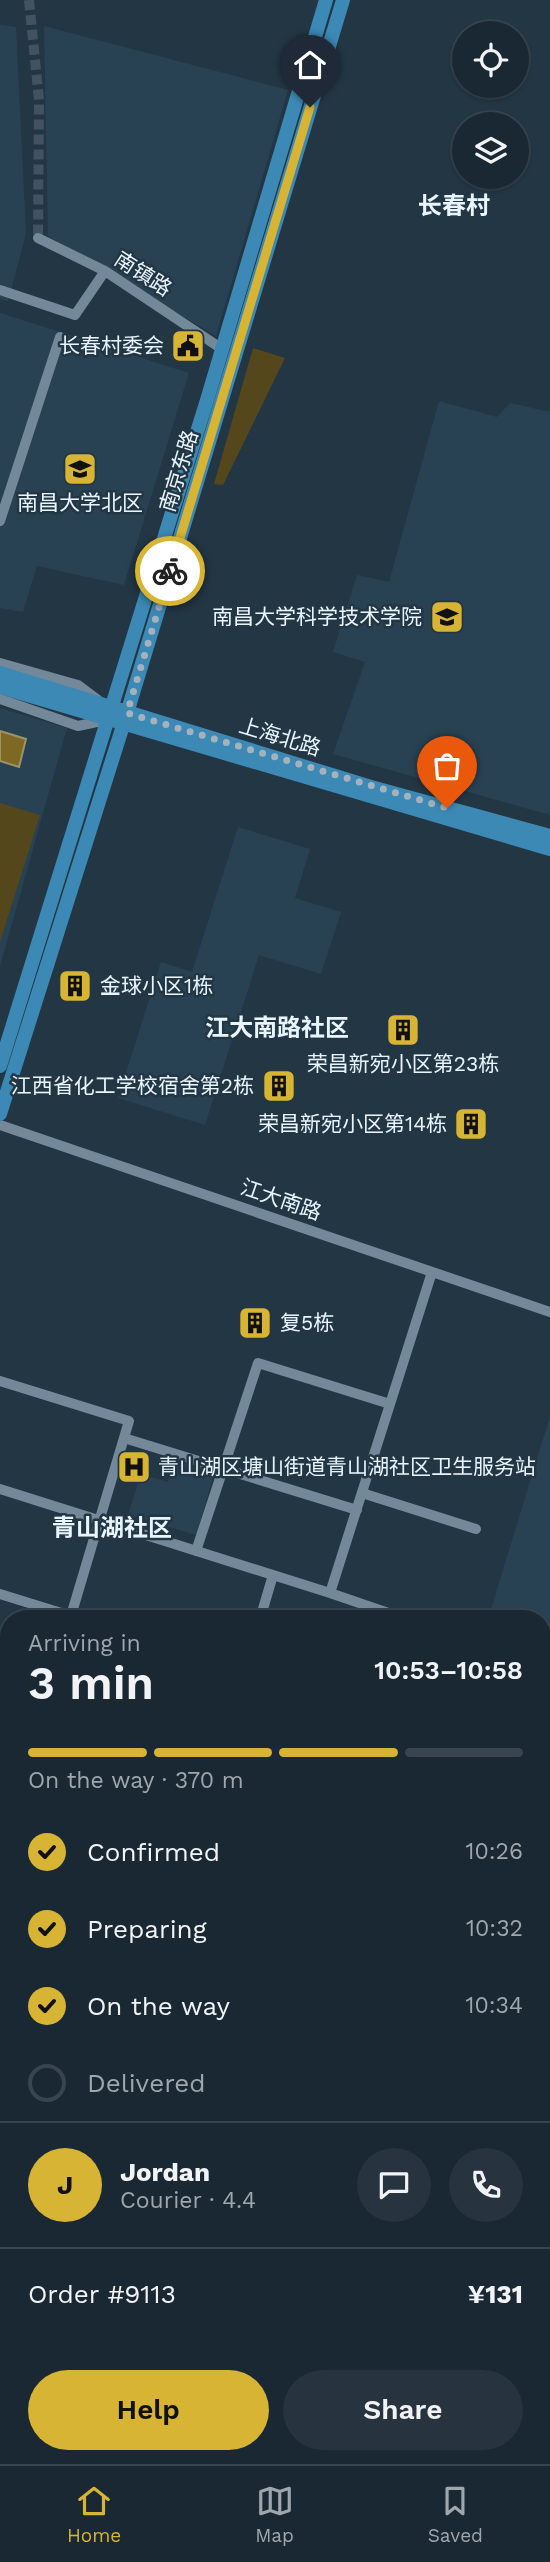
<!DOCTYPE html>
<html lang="en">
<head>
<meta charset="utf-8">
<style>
	:root { --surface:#1a2833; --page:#27343f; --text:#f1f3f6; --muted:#9fa6ac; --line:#38444e; --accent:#d7b434 }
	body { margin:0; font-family:"Work Sans","Noto Sans SC",sans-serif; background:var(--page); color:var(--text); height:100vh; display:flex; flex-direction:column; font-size:26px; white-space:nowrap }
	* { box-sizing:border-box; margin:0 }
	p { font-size:23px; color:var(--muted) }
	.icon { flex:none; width:38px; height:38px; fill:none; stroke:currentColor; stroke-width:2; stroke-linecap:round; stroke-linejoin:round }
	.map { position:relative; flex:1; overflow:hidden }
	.details { position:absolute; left:0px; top:1610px; width:551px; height:854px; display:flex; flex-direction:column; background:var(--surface); border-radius:28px 28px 0 0; box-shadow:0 2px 5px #0004,0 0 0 2px var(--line) }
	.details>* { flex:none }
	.fabs { position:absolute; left:452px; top:21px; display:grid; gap:14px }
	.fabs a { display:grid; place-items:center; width:77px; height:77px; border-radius:50%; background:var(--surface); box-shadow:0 2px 5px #0004,0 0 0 2px var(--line); font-size:35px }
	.pin { position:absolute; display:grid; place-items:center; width:60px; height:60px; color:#fff; margin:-72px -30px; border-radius:50% 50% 50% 0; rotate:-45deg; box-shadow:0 0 7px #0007 }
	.pin .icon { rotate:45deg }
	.courier { position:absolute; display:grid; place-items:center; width:70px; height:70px; margin:-35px; border:5px solid #d7b434; border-radius:50%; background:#fff; color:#222; box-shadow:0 2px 9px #0007 }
	.headline em { font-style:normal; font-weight:600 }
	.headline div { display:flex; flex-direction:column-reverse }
	.headline { display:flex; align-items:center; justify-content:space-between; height:119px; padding:0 28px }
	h1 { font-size:46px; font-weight:600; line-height:52px }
	.bar { display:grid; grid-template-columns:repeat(4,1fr); gap:10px 7px; align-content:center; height:84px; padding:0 28px }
	.bar i { height:9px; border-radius:5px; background:var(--line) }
	.bar .selected { background:var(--accent) }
	.bar p { grid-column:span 4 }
	.line { display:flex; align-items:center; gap:18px; padding:0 28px; border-top:2px solid var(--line) }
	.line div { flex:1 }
	.round { display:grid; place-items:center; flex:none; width:74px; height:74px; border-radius:37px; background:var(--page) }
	ol { padding:0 28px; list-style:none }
	li { display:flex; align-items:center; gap:21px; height:77px }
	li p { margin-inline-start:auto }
	li .icon { padding:7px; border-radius:50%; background:var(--accent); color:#111; stroke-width:4 }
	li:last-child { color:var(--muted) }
	li i { width:38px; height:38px; border:4px solid var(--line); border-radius:50% }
	.cta { display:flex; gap:14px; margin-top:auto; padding:14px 28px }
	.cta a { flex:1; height:80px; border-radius:42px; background:var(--accent); color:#111; font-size:28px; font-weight:600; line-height:80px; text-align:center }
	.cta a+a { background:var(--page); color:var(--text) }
	.dock { display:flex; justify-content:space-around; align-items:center; height:98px; border-top:2px solid var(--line); background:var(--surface); font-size:19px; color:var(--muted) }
	.dock a { display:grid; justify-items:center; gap:4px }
	.dock .selected { color:var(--accent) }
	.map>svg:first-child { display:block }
	.built { fill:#294253 }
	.green { fill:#54471c }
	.water { fill:#7d6924; stroke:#9d9365; stroke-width:2 }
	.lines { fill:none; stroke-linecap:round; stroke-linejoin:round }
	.minor-tunnel { stroke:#415360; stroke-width:10; stroke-dasharray:10 5; stroke-linecap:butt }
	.minor { stroke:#738999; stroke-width:10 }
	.major { stroke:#3c89b5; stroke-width:14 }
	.done { stroke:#a4b2bd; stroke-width:7; stroke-dasharray:0 12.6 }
	.route { stroke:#d7b434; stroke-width:9 }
	.labels { text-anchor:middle; stroke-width:5; stroke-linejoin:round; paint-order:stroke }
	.street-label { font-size:21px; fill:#e9f5fe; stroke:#233644 }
	.poi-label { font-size:21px; fill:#e9f5fe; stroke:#233644; text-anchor:end }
	.quarter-label { font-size:24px; font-weight:bold; fill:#e9f5fe; stroke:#233644 }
</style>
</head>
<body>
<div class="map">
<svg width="550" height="2464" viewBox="0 0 550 2464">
	<rect width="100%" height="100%" fill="#233644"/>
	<path class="built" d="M0,25L16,27L26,234L8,301L0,299Z
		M44,26L288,90L216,336L48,236Z
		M0,313L189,373L124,585L37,566L23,612L0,608Z
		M439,401L497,417L510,403L550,412V815L333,754L365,662L333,652L357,575L389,582Z
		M0,708L67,728L0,966Z
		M238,827L310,849L295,898L341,912L321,974L259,955L205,1125L118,1098L161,962L192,972Z
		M550,1416V1796L542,1794V1619H488Z
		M176,1455L216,1467L196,1535L128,1515L141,1474L168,1482Z
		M543,2041L550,2044V2121L543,2148Z"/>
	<path class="green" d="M253,348L285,358L223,485L214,484Z
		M0,803L40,815L0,942Z
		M0,1710L9,1713L7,1793L0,1791Z"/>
	<path class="water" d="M0,731L26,739L19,767L0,761Z
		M0,2091L9,2095V2168L0,2165Z
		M543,2343L550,2345V2412L543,2410Z"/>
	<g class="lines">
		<path class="minor-tunnel" d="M29,0L39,100L38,238"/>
		<path class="minor" d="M38,238L105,271L222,349
			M0,290L75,315L105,271
			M0,521L60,337
			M0,663L78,685L98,700
			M0,699L78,726L106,720
			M0,1125L550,1312
			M0,1381L129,1421L70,1619
			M124,1438L357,1510
			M0,1489L330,1593L432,1272
			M362,1493L476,1529
			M196,1551L258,1363L390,1404
			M330,1593L406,1619
			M0,1594L71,1616
			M260,1619L273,1575
			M1,1862L9,1837
			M542,2035L550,2038"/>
		<path class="major" d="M0,673L371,787L550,836
			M0,687L550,849
			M0,1066L207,400L326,0
			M0,1114L127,713L343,0"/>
	</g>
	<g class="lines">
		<path class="done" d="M170,571L127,713L447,808"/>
		<path class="route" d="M170,571L310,107"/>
	</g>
	<defs>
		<symbol id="civic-square" viewBox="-11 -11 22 22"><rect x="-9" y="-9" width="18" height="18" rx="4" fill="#d7b434" stroke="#233644"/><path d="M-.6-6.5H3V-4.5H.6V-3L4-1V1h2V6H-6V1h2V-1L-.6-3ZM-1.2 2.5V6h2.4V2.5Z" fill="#111"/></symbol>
		<symbol id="university-square" viewBox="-11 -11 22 22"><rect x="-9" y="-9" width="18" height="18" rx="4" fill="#d7b434" stroke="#233644"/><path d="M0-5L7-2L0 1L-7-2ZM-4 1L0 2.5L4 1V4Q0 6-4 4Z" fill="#111"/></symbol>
		<symbol id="building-square" viewBox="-11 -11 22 22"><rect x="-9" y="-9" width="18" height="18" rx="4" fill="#d7b434" stroke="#233644"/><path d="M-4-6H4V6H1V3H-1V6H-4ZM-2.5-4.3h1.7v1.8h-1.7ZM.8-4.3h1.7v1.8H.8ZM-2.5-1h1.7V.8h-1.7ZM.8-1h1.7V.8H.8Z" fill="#111"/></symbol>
		<symbol id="hospital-square" viewBox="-11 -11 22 22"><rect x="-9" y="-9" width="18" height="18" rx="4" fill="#d7b434" stroke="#233644"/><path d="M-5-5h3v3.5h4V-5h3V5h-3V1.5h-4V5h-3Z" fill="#111"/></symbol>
	</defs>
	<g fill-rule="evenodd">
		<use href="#civic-square" x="169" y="327" width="38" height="38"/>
		<use href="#university-square" x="61" y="450" width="38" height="38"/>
		<use href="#university-square" x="428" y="598" width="38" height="38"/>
		<use href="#building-square" x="56" y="967" width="38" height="38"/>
		<use href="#building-square" x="384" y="1011" width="38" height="38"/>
		<use href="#building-square" x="260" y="1067" width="38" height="38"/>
		<use href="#building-square" x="452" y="1105" width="38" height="38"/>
		<use href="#building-square" x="236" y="1304" width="38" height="38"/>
		<use href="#hospital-square" x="115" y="1448" width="38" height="38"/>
	</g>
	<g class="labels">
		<g class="street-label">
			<text transform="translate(143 274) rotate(33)" y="7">南镇路</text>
			<text transform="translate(179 471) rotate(-73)" y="7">南京东路</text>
			<text transform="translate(280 737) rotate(17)" y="7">上海北路</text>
			<text transform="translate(281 1200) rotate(19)" y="7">江大南路</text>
		</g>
		<g class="poi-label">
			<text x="164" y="353">长春村委会</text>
			<text x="80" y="510" text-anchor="middle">南昌大学北区</text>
			<text x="422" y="624">南昌大学科学技术学院</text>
			<text x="100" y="993" text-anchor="start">金球小区1栋</text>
			<text x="403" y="1071" text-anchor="middle">荣昌新宛小区第23栋</text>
			<text x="254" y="1093">江西省化工学校宿舍第2栋</text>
			<text x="447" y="1131">荣昌新宛小区第14栋</text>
			<text x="280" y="1330" text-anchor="start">复5栋</text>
			<text x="158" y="1474" text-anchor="start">青山湖区塘山街道青山湖社区卫生服务站</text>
		</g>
		<g class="quarter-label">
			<text x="454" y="214">长春村</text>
			<text x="277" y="1036">江大南路社区</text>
			<text x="112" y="1536">青山湖社区</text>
		</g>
	</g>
</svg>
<div class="fabs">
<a><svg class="icon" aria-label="locate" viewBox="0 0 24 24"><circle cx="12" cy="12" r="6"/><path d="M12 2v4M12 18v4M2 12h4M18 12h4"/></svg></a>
<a><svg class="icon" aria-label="layers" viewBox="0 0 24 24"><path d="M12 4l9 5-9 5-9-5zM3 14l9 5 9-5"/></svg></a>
</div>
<div class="pin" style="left:447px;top:808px;background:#ea580c"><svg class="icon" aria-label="bag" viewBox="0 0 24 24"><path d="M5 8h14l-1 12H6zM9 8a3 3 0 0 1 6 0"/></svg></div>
<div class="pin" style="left:310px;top:107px;background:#1f2937"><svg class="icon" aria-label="home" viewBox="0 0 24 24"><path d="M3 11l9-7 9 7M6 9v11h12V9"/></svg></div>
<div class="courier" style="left:170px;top:571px"><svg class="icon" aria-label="bike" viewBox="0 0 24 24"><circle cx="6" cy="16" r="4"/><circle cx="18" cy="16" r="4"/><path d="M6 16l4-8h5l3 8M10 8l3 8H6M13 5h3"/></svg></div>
<section class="details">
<div class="headline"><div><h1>3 min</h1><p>Arriving in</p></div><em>10:53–10:58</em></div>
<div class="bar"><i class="selected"></i><i class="selected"></i><i class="selected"></i><i></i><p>On the way · 370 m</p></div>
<ol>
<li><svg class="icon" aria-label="check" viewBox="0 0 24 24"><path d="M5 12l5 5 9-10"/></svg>Confirmed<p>10:26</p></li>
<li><svg class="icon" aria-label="check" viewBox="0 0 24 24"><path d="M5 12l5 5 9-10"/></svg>Preparing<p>10:32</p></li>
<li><svg class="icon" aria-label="check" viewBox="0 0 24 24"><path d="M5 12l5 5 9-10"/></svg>On the way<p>10:34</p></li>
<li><i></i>Delivered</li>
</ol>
<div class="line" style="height:126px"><b class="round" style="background:var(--accent);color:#111">J</b><div><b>Jordan</b><p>Courier · 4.4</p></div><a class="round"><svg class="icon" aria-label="chat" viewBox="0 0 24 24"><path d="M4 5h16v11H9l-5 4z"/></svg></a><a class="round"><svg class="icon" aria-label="phone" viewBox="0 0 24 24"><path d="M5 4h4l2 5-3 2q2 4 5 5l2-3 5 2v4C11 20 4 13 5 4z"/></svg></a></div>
<div class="line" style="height:91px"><div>Order #9113</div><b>¥131</b></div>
<div class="cta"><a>Help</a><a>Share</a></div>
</section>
</div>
<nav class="dock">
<a class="selected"><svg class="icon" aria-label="home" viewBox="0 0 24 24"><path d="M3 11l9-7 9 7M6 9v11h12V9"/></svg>Home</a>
<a><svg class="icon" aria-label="map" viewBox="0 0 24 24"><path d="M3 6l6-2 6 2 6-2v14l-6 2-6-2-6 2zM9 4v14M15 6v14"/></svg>Map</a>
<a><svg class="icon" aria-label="saved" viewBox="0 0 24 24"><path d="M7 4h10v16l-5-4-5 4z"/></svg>Saved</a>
</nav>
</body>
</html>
